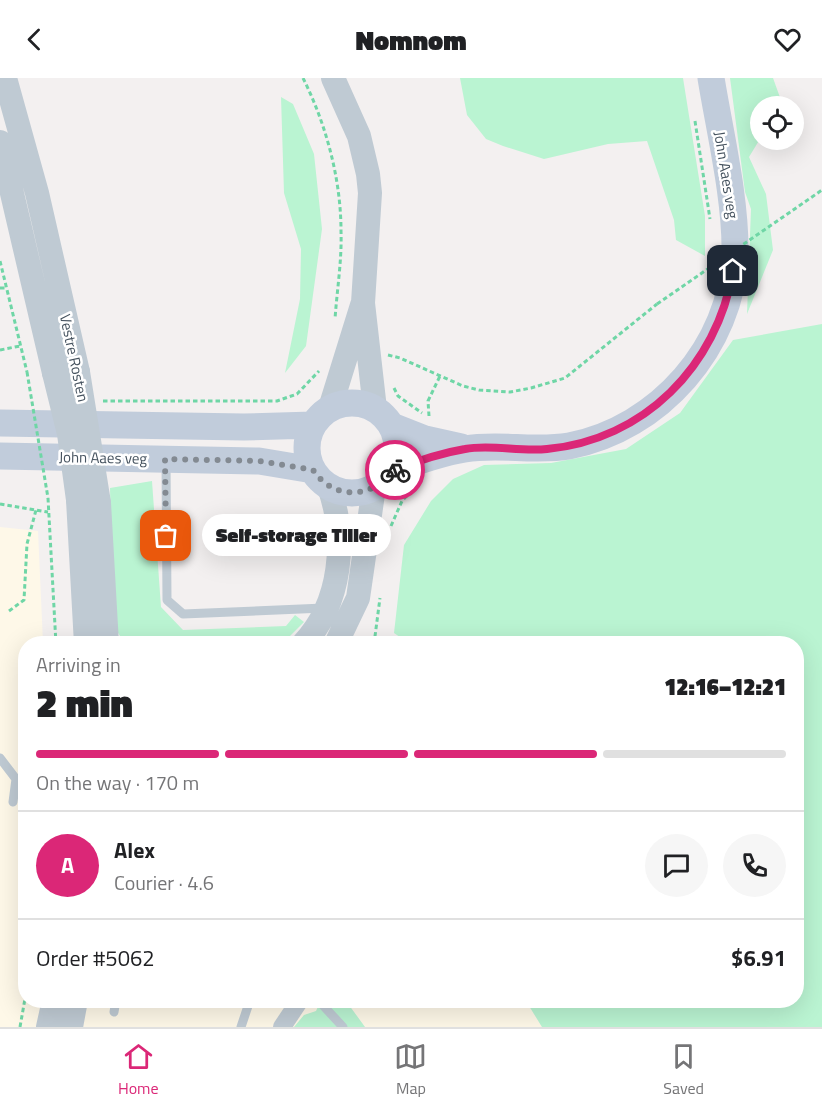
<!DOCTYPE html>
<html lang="en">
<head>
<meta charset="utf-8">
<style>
	:root { --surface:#fff; --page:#f6f6f6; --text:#202124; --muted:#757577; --line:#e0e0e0; --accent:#db2777 }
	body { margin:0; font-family:"Titillium Web",sans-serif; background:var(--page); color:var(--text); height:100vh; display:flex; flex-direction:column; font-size:22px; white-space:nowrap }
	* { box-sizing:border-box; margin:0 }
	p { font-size:20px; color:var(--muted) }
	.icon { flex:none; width:33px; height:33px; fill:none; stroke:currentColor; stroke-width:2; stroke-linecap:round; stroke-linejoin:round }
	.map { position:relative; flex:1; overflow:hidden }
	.drawer { position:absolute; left:18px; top:558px; width:786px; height:372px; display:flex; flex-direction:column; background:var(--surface); border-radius:24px; box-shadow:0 6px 24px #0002 }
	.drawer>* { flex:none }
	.buttons { position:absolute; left:750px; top:18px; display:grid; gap:12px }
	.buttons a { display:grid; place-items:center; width:54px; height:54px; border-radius:50%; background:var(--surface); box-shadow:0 6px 24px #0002; font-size:30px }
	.pin { position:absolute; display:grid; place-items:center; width:51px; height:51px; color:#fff; margin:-26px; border-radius:12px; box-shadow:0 3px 9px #0006 }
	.courier { position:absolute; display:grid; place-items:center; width:60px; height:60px; margin:-30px; border:4px solid #db2777; border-radius:50%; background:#fff; color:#222; box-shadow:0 2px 8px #0007 }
	.bubble { position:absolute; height:42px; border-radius:21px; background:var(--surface); box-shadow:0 6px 24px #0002; font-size:20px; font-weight:800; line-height:42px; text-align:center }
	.summary em { font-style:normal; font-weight:800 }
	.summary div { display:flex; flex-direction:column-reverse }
	.summary { display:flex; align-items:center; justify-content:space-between; height:102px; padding:0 18px }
	h1 { font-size:39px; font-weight:800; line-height:45px }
	.bar { display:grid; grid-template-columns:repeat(4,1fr); gap:9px 6px; align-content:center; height:72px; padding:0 18px }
	.bar i { height:8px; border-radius:4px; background:var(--line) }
	.bar .on { background:var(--accent) }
	.bar p { grid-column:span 4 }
	.line { display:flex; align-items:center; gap:15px; padding:0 18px; border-top:2px solid var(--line) }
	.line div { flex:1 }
	.round { display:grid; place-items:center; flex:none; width:63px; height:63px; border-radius:32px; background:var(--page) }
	header { display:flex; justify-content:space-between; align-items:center; height:78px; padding:0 18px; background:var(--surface); font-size:27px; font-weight:800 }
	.dock { display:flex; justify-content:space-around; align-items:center; height:84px; border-top:2px solid var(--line); background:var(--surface); font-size:16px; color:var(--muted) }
	.dock a { display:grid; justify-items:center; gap:3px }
	.dock .on { color:var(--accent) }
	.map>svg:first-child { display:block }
	.commercial { fill:#fef8e8 }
	.green { fill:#baf4d2 }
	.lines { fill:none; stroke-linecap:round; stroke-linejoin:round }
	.path { stroke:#6fd6a6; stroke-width:3; stroke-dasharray:4.5 3; stroke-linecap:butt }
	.service { stroke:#bfcad3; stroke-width:9 }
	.minor { stroke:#bfcad3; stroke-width:18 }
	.tertiary { stroke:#bfcad3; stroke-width:24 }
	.secondary { stroke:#c1ccdb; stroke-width:27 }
	.path-bridge { stroke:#6fd6a6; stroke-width:3; stroke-dasharray:4.5 3; stroke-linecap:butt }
	.tertiary-bridge { stroke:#bfcad3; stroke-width:24 }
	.done { stroke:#838a92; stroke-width:6; stroke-dasharray:0 10.8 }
	.route { stroke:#db2777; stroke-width:8 }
	.labels { text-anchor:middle; stroke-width:5; stroke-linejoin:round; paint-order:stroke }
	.street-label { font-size:15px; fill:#46535f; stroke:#fff }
</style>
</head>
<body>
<header><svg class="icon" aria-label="back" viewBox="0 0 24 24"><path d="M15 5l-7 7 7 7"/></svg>Nomnom<svg class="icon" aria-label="heart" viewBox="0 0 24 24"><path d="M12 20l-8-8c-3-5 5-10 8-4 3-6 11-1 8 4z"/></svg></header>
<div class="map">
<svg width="822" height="949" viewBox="0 0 822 949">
	<rect width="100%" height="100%" fill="#f3f0f0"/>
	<path class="commercial" d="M0,449L38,453L43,565L26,566V922L332,923L354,949H0Z
		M346,923H526L542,949H365Z"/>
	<path class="green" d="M460,0H683L705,138V178L676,162L674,142L647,63L608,66L544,81L503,68L486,61L467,37Z
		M730,0H773L782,25L781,28H760V61L749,79L766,116L773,172L747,236L751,131L745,114Z
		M281,19L293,26L314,76L322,151L306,268L285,295L300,221L301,171L284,115Z
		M822,246V949H542L526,923L796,922V566H410L394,555L404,467L431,423L453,401L484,387L551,385L626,371L680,335L733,262Z
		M152,403L161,529L183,552L286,548L295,537L304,544L283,565H124L113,546L110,410Z
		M321,922L346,923L365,949H294L304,937L316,933Z"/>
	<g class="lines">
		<path class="path" d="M303,0C326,46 341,101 341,153C342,182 337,212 335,241
			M695,43L710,141
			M0,183L27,294
			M0,210H6
			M0,272L20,268
			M388,277L400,280L463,308L479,312L510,314L531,310L565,300L657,226
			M394,310L398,318L422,335
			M103,323H277L297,316L319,293
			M429,338L428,323L440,298
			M48,420L56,566
			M0,426L48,434
			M391,448L402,423L415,409
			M9,533L24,522L27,466L36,432
			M374,566L380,520
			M20,949L26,915"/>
		<path class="service" d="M166,382L167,522L183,536L324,530
			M0,680L16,701L13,724
			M318,922L343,949
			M114,934L116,922
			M241,949L250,922"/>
		<path class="minor" d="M282,949L300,922"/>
		<path class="tertiary" d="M5,0L37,115L78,294
			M333,0L359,58L368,96L370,115L363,225L375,331
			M0,64L54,295
			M330,330L362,227
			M78,422L86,566
			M99,425L107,566
			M303,566C342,525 347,460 329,409
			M336,566L358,520L374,409
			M48,949L54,922
			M71,949L76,922"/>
		<path class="secondary" d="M307 370a45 45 0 1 1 90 0a45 45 0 1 1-90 0Z
			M0,345L244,349L313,347
			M392,348L425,361L461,369
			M0,378L259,383L313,392
			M391,393C415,384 440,375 465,371C498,365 534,374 569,368C659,351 732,268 735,176C736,121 720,55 711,0"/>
		<path class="path-bridge" d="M657,226L822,112
			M27,294L48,420"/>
		<path class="tertiary-bridge" d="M78,294L99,425
			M54,295L69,356L78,422"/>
	</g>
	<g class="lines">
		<path class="done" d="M166,458L165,381L260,383L313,392C329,416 358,422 382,404C387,400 389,395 395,392"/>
		<path class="route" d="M395,392C417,383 441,375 465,371C491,366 520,374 547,371C644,362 717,288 733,193"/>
	</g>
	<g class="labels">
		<g class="street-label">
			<text transform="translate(726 97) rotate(81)" y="5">John Aaes veg</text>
			<text transform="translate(74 280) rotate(78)" y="5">Vestre Rosten</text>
			<text transform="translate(103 380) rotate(1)" y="5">John Aaes veg</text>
		</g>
	</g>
</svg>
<div class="buttons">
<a><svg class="icon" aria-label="locate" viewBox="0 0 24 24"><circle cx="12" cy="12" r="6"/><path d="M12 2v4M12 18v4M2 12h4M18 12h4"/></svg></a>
</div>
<div class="pin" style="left:166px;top:458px;background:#ea580c"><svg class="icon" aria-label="bag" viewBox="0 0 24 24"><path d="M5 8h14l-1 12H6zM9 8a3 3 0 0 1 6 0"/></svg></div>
<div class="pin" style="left:733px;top:193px;background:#1f2937"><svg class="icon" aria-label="home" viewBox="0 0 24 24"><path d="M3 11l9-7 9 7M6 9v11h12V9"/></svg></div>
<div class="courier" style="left:395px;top:392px"><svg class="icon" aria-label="bike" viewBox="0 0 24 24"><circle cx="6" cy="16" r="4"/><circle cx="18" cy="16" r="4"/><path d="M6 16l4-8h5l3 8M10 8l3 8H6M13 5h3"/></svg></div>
<div class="bubble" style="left:202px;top:436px;width:189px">Self-storage Tiller</div>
<section class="drawer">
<div class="summary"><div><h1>2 min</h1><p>Arriving in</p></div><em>12:16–12:21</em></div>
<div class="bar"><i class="on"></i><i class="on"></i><i class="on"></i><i></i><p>On the way · 170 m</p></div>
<div class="line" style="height:108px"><b class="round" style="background:var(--accent);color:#fff">A</b><div><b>Alex</b><p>Courier · 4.6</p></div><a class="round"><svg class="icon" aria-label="chat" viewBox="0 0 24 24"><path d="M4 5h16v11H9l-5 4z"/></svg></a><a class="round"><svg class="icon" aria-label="phone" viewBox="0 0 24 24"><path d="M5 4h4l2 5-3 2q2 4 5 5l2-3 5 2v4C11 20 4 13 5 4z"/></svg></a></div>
<div class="line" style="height:78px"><div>Order #5062</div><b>$6.91</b></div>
</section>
</div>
<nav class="dock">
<a class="on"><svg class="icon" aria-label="home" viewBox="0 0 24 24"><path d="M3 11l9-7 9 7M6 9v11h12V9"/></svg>Home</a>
<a><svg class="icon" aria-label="map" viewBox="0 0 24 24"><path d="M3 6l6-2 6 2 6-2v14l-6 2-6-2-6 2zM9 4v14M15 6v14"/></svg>Map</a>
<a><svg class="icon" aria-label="saved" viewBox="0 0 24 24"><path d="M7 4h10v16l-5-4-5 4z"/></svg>Saved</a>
</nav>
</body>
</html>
